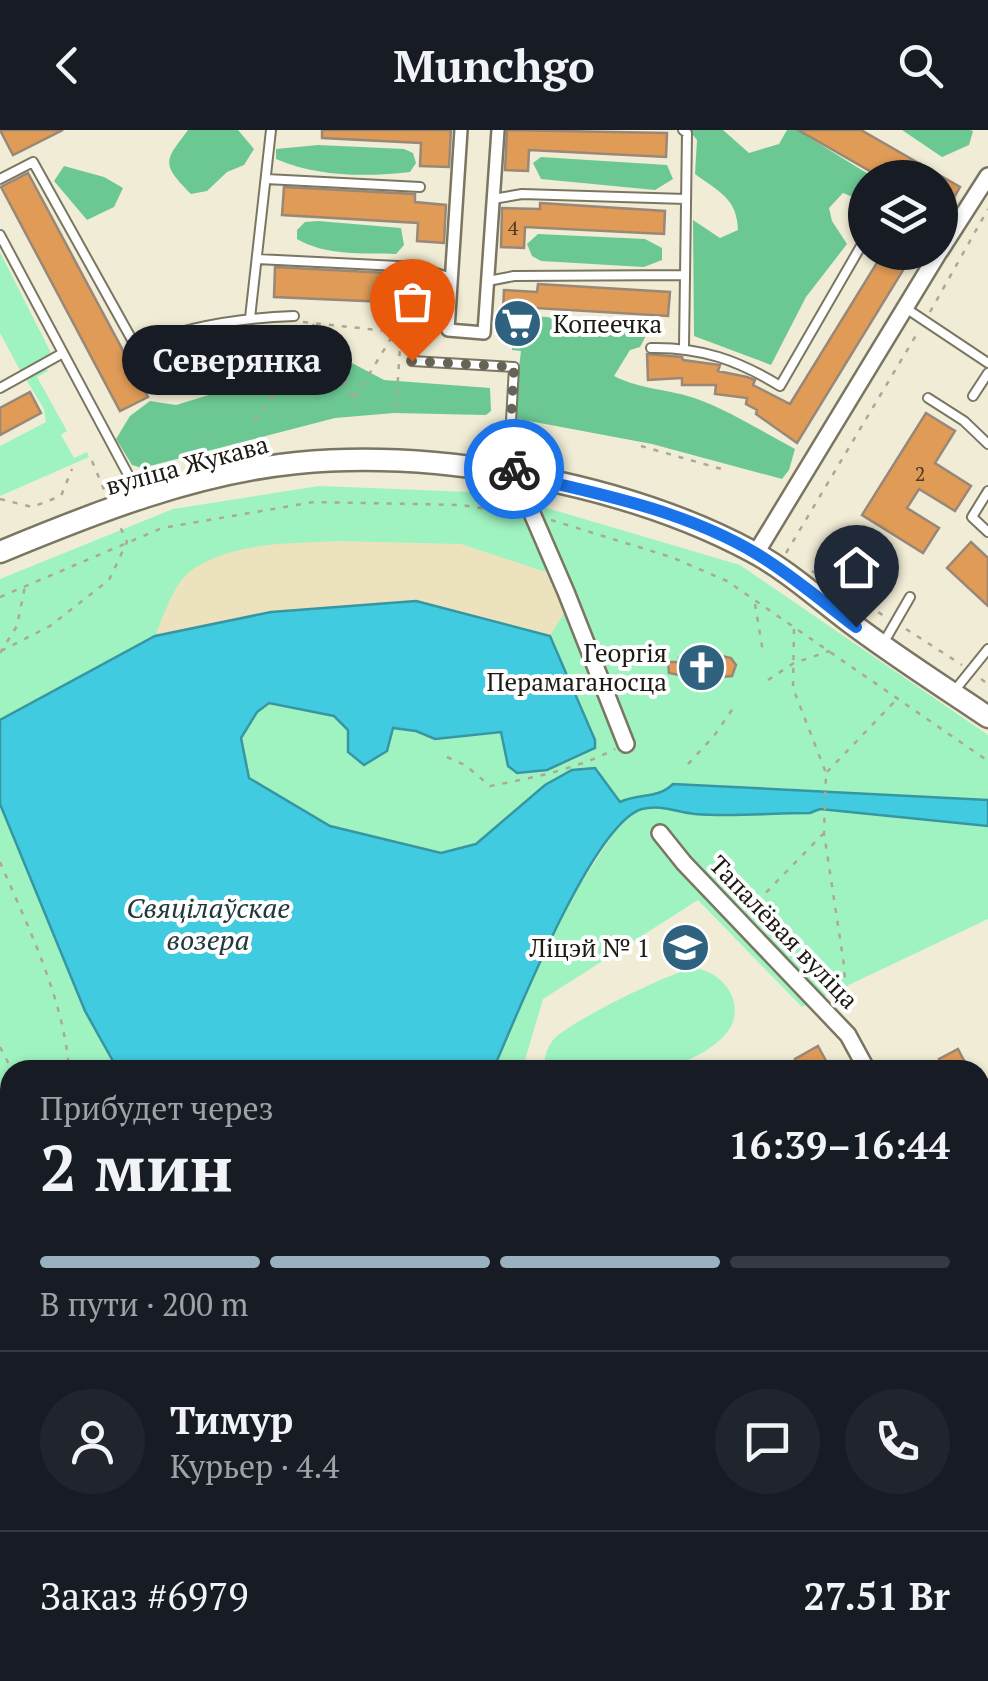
<!DOCTYPE html>
<html lang="ru">
<head>
<meta charset="utf-8">
<style>
	:root { --surface:#171b24; --page:#20242c; --text:#f1f3f6; --muted:#9ea1a6; --line:#363941; --accent:#99b2c0 }
	body { margin:0; font-family:"PT Serif",serif; background:var(--page); color:var(--text); height:100vh; display:flex; flex-direction:column; font-size:38px; white-space:nowrap }
	* { box-sizing:border-box; margin:0 }
	p { font-size:32px; color:var(--muted) }
	.icon { flex:none; width:55px; height:55px; fill:none; stroke:currentColor; stroke-width:2; stroke-linecap:round; stroke-linejoin:round }
	.map { position:relative; flex:1; overflow:hidden }
	.drawer { position:absolute; left:0px; top:930px; width:990px; height:622px; display:flex; flex-direction:column; background:var(--surface); border-radius:30px 30px 0 0; box-shadow:0 2px 8px #0004 }
	.drawer>* { flex:none }
	.tools { position:absolute; left:848px; top:30px; display:grid; gap:20px }
	.tools a { display:grid; place-items:center; width:110px; height:110px; border-radius:50%; background:var(--surface); box-shadow:0 2px 8px #0004; font-size:50px }
	.pin { position:absolute; display:grid; place-items:center; width:85px; height:85px; color:#fff; margin:-102px -42px; border-radius:50% 50% 50% 0; rotate:-45deg; box-shadow:0 0 10px #0007 }
	.pin .icon { rotate:45deg }
	.courier { position:absolute; display:grid; place-items:center; width:100px; height:100px; margin:-50px; border:8px solid #1a73e8; border-radius:50%; background:#fff; color:#222; box-shadow:0 2px 12px #0007 }
	.bubble { position:absolute; height:70px; border-radius:35px; background:var(--surface); box-shadow:0 2px 8px #0004; font-size:32px; font-weight:700; line-height:70px; text-align:center }
	.overview em { font-style:normal; font-weight:700 }
	.overview div { display:flex; flex-direction:column-reverse }
	.overview { display:flex; align-items:center; justify-content:space-between; height:170px; padding:0 40px }
	h1 { font-size:65px; font-weight:700; line-height:75px }
	.bar { display:grid; grid-template-columns:repeat(4,1fr); gap:15px 10px; align-content:center; height:120px; padding:0 40px }
	.bar i { height:12px; border-radius:8px; background:var(--line) }
	.bar .active { background:var(--accent) }
	.bar p { grid-column:span 4 }
	.line { display:flex; align-items:center; gap:25px; padding:0 40px; border-top:2px solid var(--line) }
	.line div { flex:1 }
	.round { display:grid; place-items:center; flex:none; width:105px; height:105px; border-radius:52px; background:var(--page) }
	header { display:flex; justify-content:space-between; align-items:center; height:130px; padding:0 40px; background:var(--surface); font-size:45px; font-weight:700 }
	.map>svg:first-child { display:block }
	.green { fill:#9ff3c1 }
	.forest { fill:#6cc893 }
	.sand { fill:#ece2bd }
	.water { fill:#41cbe0; stroke:#3696a2; stroke-width:2.5 }
	.building { fill:#e09b57; stroke:#998778; stroke-width:2.5 }
	.lines { fill:none; stroke-linecap:round; stroke-linejoin:round }
	.service-casing { stroke:#7a7662; stroke-width:12 }
	.pedestrian-casing { stroke:#7a7662; stroke-width:16 }
	.minor-casing { stroke:#7a7662; stroke-width:20 }
	.tertiary-casing { stroke:#7a7662; stroke-width:25 }
	.secondary-casing { stroke:#7a7662; stroke-width:28 }
	.path { stroke:#aba896; stroke-width:2.5; stroke-dasharray:5 8; stroke-linecap:butt }
	.service { stroke:#fff; stroke-width:8 }
	.pedestrian { stroke:#fff; stroke-width:11 }
	.minor { stroke:#fff; stroke-width:15 }
	.tertiary { stroke:#fff; stroke-width:20 }
	.secondary { stroke:#fff; stroke-width:22 }
	.done { stroke:#666456; stroke-width:10; stroke-dasharray:0 18 }
	.route { stroke:#1a73e8; stroke-width:12 }
	.labels { text-anchor:middle; stroke-width:8; stroke-linejoin:round; paint-order:stroke }
	.number-label { font-size:20px; fill:#4d3a23 }
	.poi-label { font-size:25px; fill:#1c1a12; stroke:#fff; text-anchor:end }
	.street-label { font-size:25px; fill:#1c1a12; stroke:#fff }
	.water-label { font-size:28px; font-style:italic; fill:#21383c; stroke:#fff }
</style>
</head>
<body>
<header><svg class="icon" aria-label="back" viewBox="0 0 24 24"><path d="M15 5l-7 7 7 7"/></svg>Munchgo<svg class="icon" aria-label="search" viewBox="0 0 24 24"><circle cx="10" cy="10" r="6"/><path d="M15 15l6 6"/></svg></header>
<div class="map">
<svg width="988" height="1551" viewBox="0 0 988 1551">
	<rect width="100%" height="100%" fill="#f0ecd5"/>
	<path class="green" d="M0,122L53,227L22,244L0,203Z
		M44,236L48,241L37,247L67,301L61,305L74,328L87,322L89,327L0,366V316L46,292L44,279L24,246Z
		M319,356L496,363L740,435L988,605V670L674,654C658,669 639,663 620,672L595,638L545,655L476,714L441,723L330,696L248,648L240,608L257,582L269,573L334,586L348,600L392,598L416,601L435,609L501,602L508,636C548,640 560,639 595,618V610L550,506L0,590V449L173,379Z
		M0,674L85,881L118,940H10V971L0,953Z
		M659,677L694,684L810,683L820,679L988,696V789L802,877L698,770L543,869L522,940H488L495,935L563,781L622,690L639,680Z
		M695,838C727,843 750,880 723,907C711,920 686,932 669,938C650,945 570,940 544,940C544,929 546,919 553,910C567,893 672,841 695,838Z"/>
	<path class="forest" d="M188,0H238L254,19L244,35L227,42L207,61L191,64C159,32 166,30 188,0Z
		M689,0H723L749,23L779,14L787,0H797L873,47L865,48V72L843,63L829,78L832,91L847,114L806,167L771,235L694,206L693,90L720,108L738,100C737,68 719,62 695,44L697,10Z
		M902,0H970L973,1L969,15L942,27Z
		M318,15L404,19L413,23L416,33L410,42C367,47 317,47 276,29V19Z
		M541,27L667,35L673,49L655,60L541,49L533,33Z
		M64,36L104,47L123,58L114,77L87,90L54,51Z
		M318,91L401,98L404,115L396,124C363,123 326,126 297,109V100L305,92Z
		M538,104L645,109L662,118V130L644,137L541,131L532,126L527,114Z
		M536,186C574,191 612,190 651,196L640,217L630,220L614,246C641,260 670,259 697,269C730,281 763,302 795,319L789,340L782,349L652,314L513,288L521,221L512,220L513,201L534,202Z
		M309,229L317,245L337,246L352,233L384,250L490,258L491,281L486,285L394,283L335,288L142,338L132,335L116,309L130,286L150,271L176,275L209,265L253,246L266,232Z"/>
	<path class="sand" d="M338,411L461,414L552,444L566,480L550,506L416,471L155,506C164,485 174,452 193,439C235,411 290,414 338,411Z"/>
	<path class="water" d="M416,471L550,506L595,610V618L547,640L517,643L508,636L501,602L435,609L416,601L393,598L387,621L364,635L348,622V600L334,586L269,573L257,582L241,608L249,648L330,696L441,723L476,714L545,655L572,640L595,638L620,672C639,663 658,669 673,654L988,670V696L820,679L810,683C772,683 732,687 695,684C676,682 661,674 642,679C593,693 517,885 495,935L488,940H118L85,881L0,674V590L155,506L271,482Z"/>
	<path class="building" d="M0,0H63L13,25Z
		M322,0H451L449,37L420,36L421,13L322,8Z
		M507,0L667,3L666,27L529,20L528,41L505,40Z
		M798,0H861L960,57L940,92V48H882Z
		M28,43L134,241L176,218L249,199L290,197V221L254,223L192,238L160,254L146,263L148,267L120,281L1,57Z
		M284,57L415,64V72L446,75L444,113L417,111L418,93L282,85Z
		M540,73L665,81L664,104L525,97L524,118L501,117L502,78L540,79Z
		M883,123L905,137L797,313L756,284L757,280L746,274L747,268L715,264L716,255H682V248L648,250L647,224L682,227L683,230L720,235L718,241L747,247L755,250L753,255L790,274Z
		M275,137L407,144V151L441,153L439,192L408,191L409,173L274,167Z
		M538,154L670,162L668,186L536,178L535,202L502,200L504,160L537,162Z
		M30,262L41,283L0,305V278Z
		M926,283L955,301L935,333L971,356L955,381L919,359L907,378L939,398L923,423L862,385Z
		M971,412L988,428V476L947,438Z
		M722,526L731,528L736,535L732,546L699,549L669,543L668,532H679V528Z
		M818,916L831,940H802L795,929Z
		M958,919L969,940H944L939,929Z"/>
	<g class="lines">
		<defs>
			<path id="service" d="M683,0L687,3L684,217
				M0,49L33,32L136,217C187,196 239,188 294,186
				M266,49L420,57
				M493,69L522,64L686,69
				M0,105L139,365
				M257,129L418,137L451,148
				M488,151L514,146L685,145
				M907,179L988,233
				M250,188L271,0
				M651,218C700,217 738,230 780,256L865,109
				M412,231L514,237L511,291L514,340
				M0,258L63,223
				M973,266L988,243
				M928,268L964,291L988,314
				M988,361L972,387L988,402
				M884,512L910,467
				M955,560L988,519
				M113,1542L117,1551
				M410,1542L417,1551"/>
			<path id="pedestrian" d="M461,0L448,200L484,203L498,0"/>
			<path id="minor" d="M940,121L988,46
				M515,344L566,462L626,614
				M756,423L939,122
				M660,703L684,733L848,905L867,940
				M980,1025L988,1021
				M980,1147L988,1162
				M980,1212L988,1207
				M0,1372L10,1366
				M0,1402L10,1421
				M0,1517L10,1511"/>
			<path id="tertiary" d="M0,422C94,383 195,343 297,333C439,319 627,354 753,422C787,440 819,469 851,493C895,526 942,556 988,587"/>
			<path id="secondary" d="M0,1026L10,1044
				M980,1463L988,1456
				M287,1542L292,1551
				M880,1551L890,1542"/>
		</defs>
		<use href="#service" class="service-casing"/>
		<use href="#pedestrian" class="pedestrian-casing"/>
		<use href="#minor" class="minor-casing"/>
		<use href="#tertiary" class="tertiary-casing"/>
		<use href="#secondary" class="secondary-casing"/>
		<path class="path" d="M930,182L988,79
			M303,192L396,202L435,200
			M313,194L354,268V276
			M355,267L395,202
			M396,278L401,202
			M255,290L298,233L300,193
			M641,316L725,340
			M92,331L105,362
			M0,369L32,377L61,366L72,339
			M551,390L671,427L727,451L988,631
			M786,423L918,202
			M812,441L886,487
			M0,467L162,398L314,372L462,375L519,384
			M755,474L763,522
			M794,499L793,558L826,643L824,703L844,835L847,883
			M906,499L962,535
			M1,521L50,496L109,450L127,412L118,392
			M0,523L17,496L25,456
			M981,549L988,554
			M768,550L794,533L830,521
			M447,627L465,635L490,656C532,648 577,639 615,619
			M688,634L714,606L736,574
			M827,642L897,569
			M0,732C28,797 64,869 69,940
			M748,781L823,704
			M0,917L12,940
			M0,1119L10,1137
			M0,1131L10,1140
			M0,1141L10,1150
			M338,1542L342,1551"/>
		<use href="#service" class="service"/>
		<use href="#pedestrian" class="pedestrian"/>
		<use href="#minor" class="minor"/>
		<use href="#tertiary" class="tertiary"/>
		<use href="#secondary" class="secondary"/>
	</g>
	<g class="lines">
		<path class="done" d="M412,231L514,237L511,291L514,339"/>
		<path class="route" d="M514,339V344C596,363 684,380 757,424C792,445 824,473 856,497"/>
	</g>
	<defs>
		<symbol id="supermarket-disc" viewBox="-11 -11 22 22"><circle r="9.5" fill="#2e627f" stroke="#fff"/><path d="M-6-5.5h2.5l.6 2H6L4.5 2H-2.5L-4.4-4H-6ZM-1.5 3.2a1.3 1.3 0 1 0 .1 0ZM3 3.2a1.3 1.3 0 1 0 .1 0Z" fill="#fff"/></symbol>
		<symbol id="church-disc" viewBox="-11 -11 22 22"><circle r="9.5" fill="#2e627f" stroke="#fff"/><path d="M-1.2-6h2.4v3.5h3.3v2.4h-3.3V6h-2.4V-.1h-3.3v-2.4h3.3Z" fill="#fff"/></symbol>
		<symbol id="school-disc" viewBox="-11 -11 22 22"><circle r="9.5" fill="#2e627f" stroke="#fff"/><path d="M0-5L7-2L0 1L-7-2ZM-4 1L0 2.5L4 1V4Q0 6-4 4Z" fill="#fff"/></symbol>
	</defs>
	<g fill-rule="evenodd">
		<use href="#supermarket-disc" x="490" y="166" width="55" height="55"/>
		<use href="#church-disc" x="674" y="510" width="55" height="55"/>
		<use href="#school-disc" x="658" y="790" width="55" height="55"/>
	</g>
	<g class="labels">
		<g class="number-label">
			<text x="513" y="105">4</text>
			<text x="920" y="351">2</text>
		</g>
		<g class="poi-label">
			<text x="553" y="203" text-anchor="start">Копеечка</text>
			<text x="667" y="532">Георгія<tspan x="667" dy="29">Перамаганосца</tspan></text>
			<text x="650" y="827">Ліцэй № 1</text>
		</g>
		<g class="street-label">
			<text transform="translate(187 335) rotate(-15)" y="9">вуліца Жукава</text>
			<text transform="translate(784 802) rotate(46)" y="9">Тапалёвая вуліца</text>
		</g>
		<g class="water-label">
			<text x="208" y="788">Свяцілаўскае<tspan x="208" dy="32">возера</tspan></text>
		</g>
	</g>
</svg>
<div class="tools">
<a><svg class="icon" aria-label="layers" viewBox="0 0 24 24"><path d="M12 4l9 5-9 5-9-5zM3 14l9 5 9-5"/></svg></a>
</div>
<div class="pin" style="left:412px;top:231px;background:#ea580c"><svg class="icon" aria-label="bag" viewBox="0 0 24 24"><path d="M5 8h14l-1 12H6zM9 8a3 3 0 0 1 6 0"/></svg></div>
<div class="pin" style="left:856px;top:497px;background:#1f2937"><svg class="icon" aria-label="home" viewBox="0 0 24 24"><path d="M3 11l9-7 9 7M6 9v11h12V9"/></svg></div>
<div class="courier" style="left:514px;top:339px"><svg class="icon" aria-label="bike" viewBox="0 0 24 24"><circle cx="6" cy="16" r="4"/><circle cx="18" cy="16" r="4"/><path d="M6 16l4-8h5l3 8M10 8l3 8H6M13 5h3"/></svg></div>
<div class="bubble" style="left:122px;top:195px;width:230px">Северянка</div>
<section class="drawer">
<div class="overview"><div><h1>2 мин</h1><p>Прибудет через</p></div><em>16:39–16:44</em></div>
<div class="bar"><i class="active"></i><i class="active"></i><i class="active"></i><i></i><p>В пути · 200 m</p></div>
<div class="line" style="height:180px"><a class="round"><svg class="icon" aria-label="person" viewBox="0 0 24 24"><circle cx="12" cy="8" r="4"/><path d="M4 21q1-7 8-7t8 7"/></svg></a><div><b>Тимур</b><p>Курьер · 4.4</p></div><a class="round"><svg class="icon" aria-label="chat" viewBox="0 0 24 24"><path d="M4 5h16v11H9l-5 4z"/></svg></a><a class="round"><svg class="icon" aria-label="phone" viewBox="0 0 24 24"><path d="M5 4h4l2 5-3 2q2 4 5 5l2-3 5 2v4C11 20 4 13 5 4z"/></svg></a></div>
<div class="line" style="height:130px"><div>Заказ #6979</div><b>27.51 Br</b></div>
</section>
</div>
</body>
</html>
